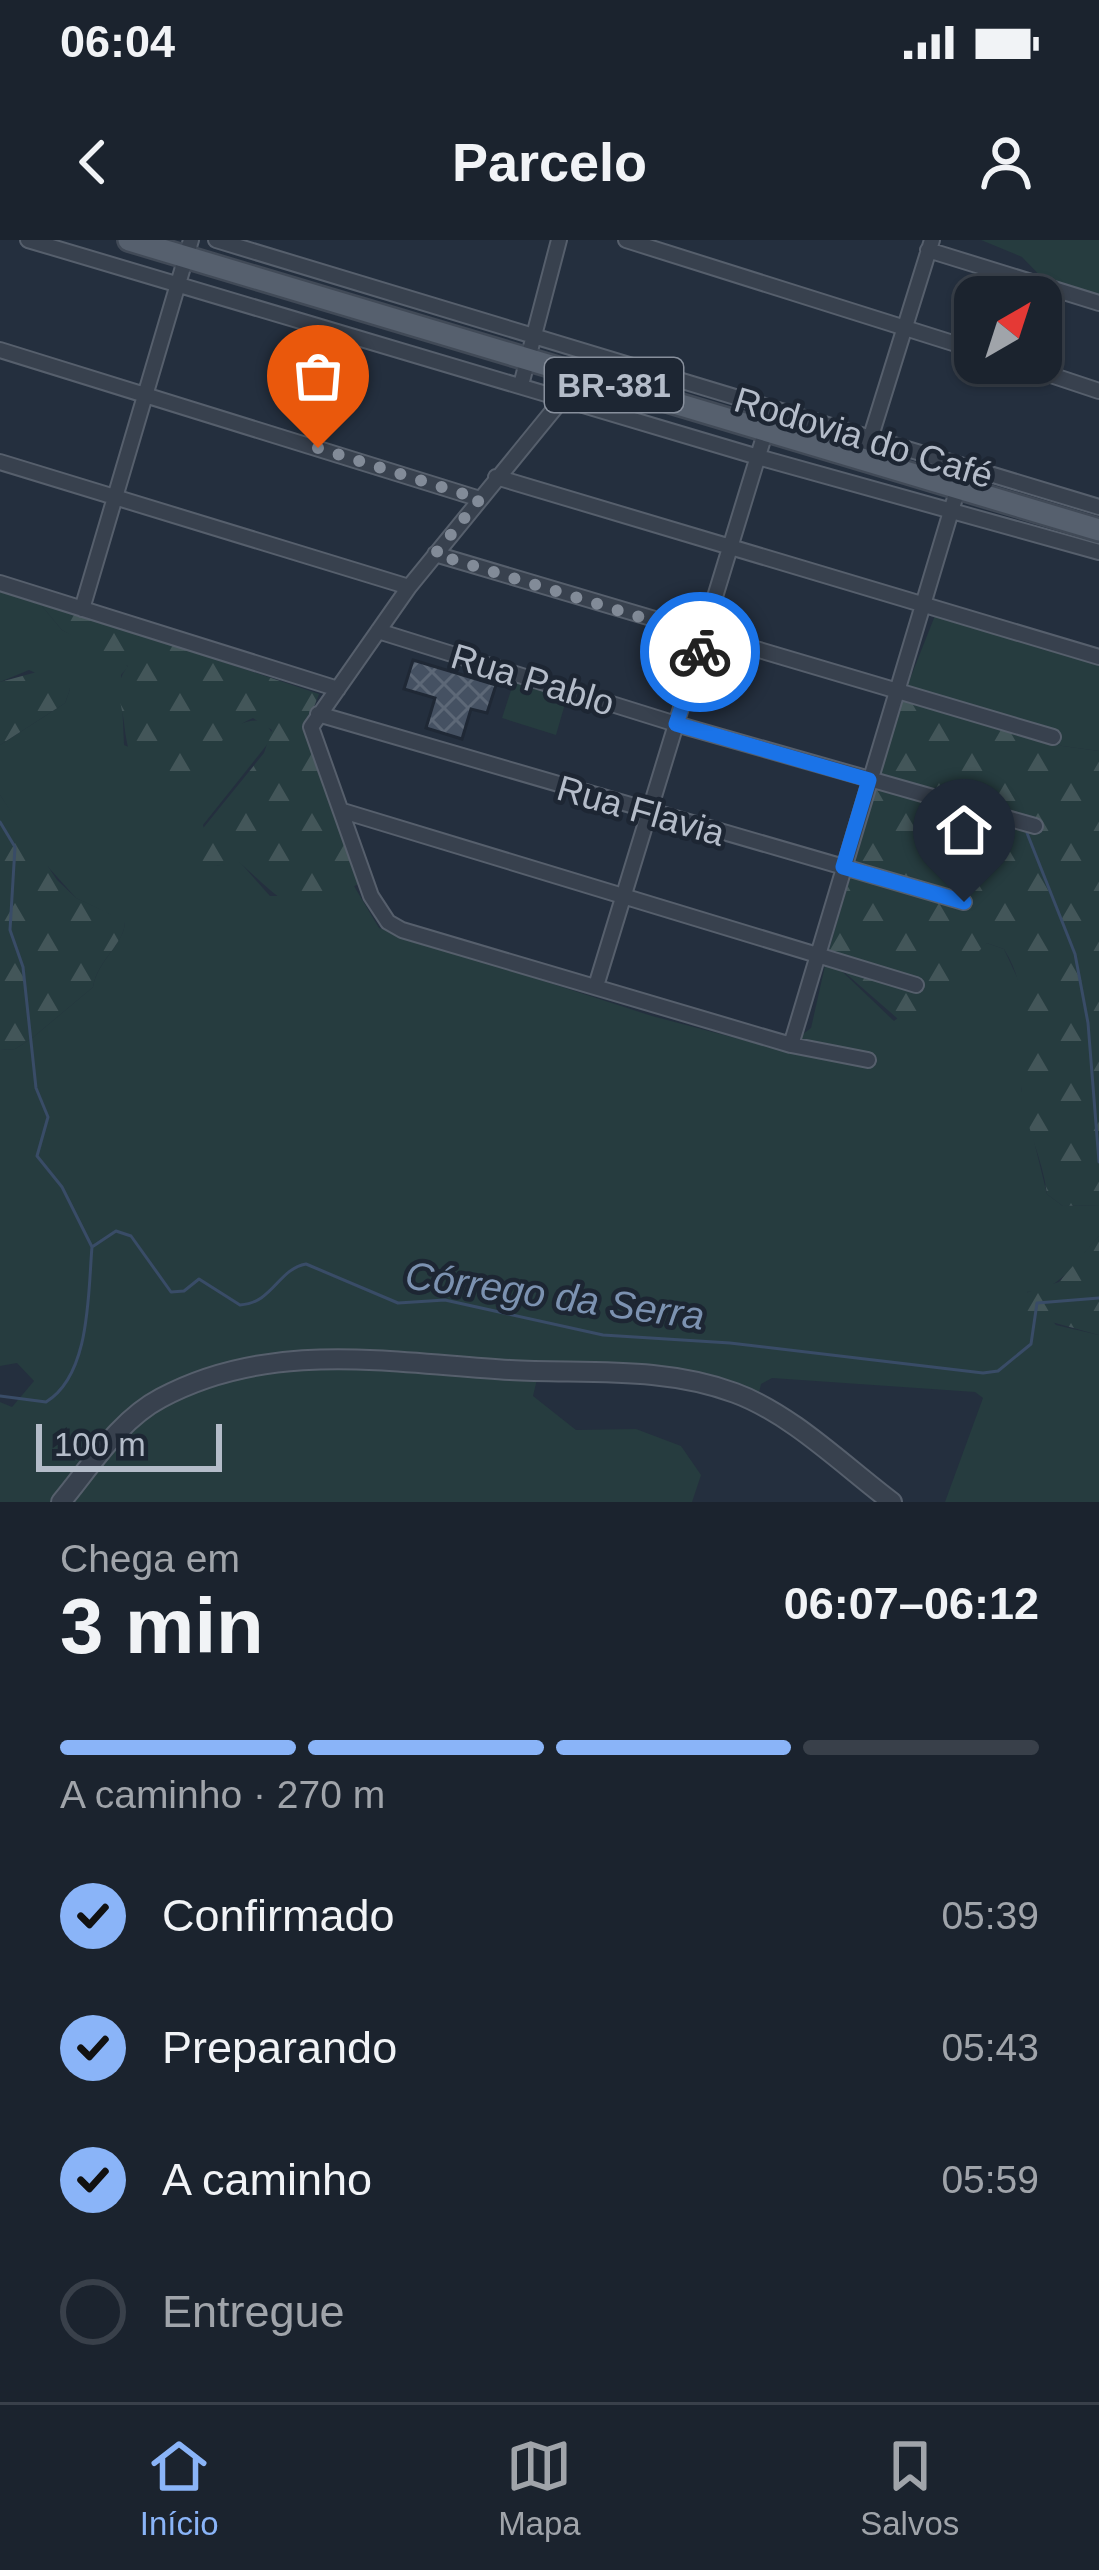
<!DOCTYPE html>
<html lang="pt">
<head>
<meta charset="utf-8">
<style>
	:root { --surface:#1b232e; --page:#282f3a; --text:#f1f3f6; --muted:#a0a4aa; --line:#39404a; --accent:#8ab4f8 }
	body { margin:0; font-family:Arial,sans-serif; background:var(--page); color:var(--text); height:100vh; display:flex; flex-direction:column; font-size:45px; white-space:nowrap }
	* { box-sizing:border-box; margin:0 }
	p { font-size:39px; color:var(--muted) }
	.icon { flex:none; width:66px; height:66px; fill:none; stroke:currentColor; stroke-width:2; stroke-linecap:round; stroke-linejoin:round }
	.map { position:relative; height:1262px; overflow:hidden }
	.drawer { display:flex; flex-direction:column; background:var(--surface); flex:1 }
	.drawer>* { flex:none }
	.needle { width:78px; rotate:39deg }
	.buttons { position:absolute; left:954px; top:36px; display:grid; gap:24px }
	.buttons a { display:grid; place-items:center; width:108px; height:108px; border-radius:24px; background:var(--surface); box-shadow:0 3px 9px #0004,0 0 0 3px var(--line); font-size:60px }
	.scale { position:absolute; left:36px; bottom:30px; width:186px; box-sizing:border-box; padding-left:12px; border:6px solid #b4bcc9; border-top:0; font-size:33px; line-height:42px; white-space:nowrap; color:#b4bcc9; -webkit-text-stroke:9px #1d2633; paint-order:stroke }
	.pin { position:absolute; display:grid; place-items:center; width:102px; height:102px; color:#fff; margin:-123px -51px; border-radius:50% 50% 50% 0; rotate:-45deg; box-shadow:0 0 12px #0007 }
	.pin .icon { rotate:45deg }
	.courier { position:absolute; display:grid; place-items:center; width:120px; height:120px; margin:-60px; border:9px solid #1a73e8; border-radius:50%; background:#fff; color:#222; box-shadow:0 3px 15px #0007 }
	.overview em { font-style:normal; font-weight:600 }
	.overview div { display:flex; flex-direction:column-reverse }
	.overview { display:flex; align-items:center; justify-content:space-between; height:204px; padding:0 60px }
	h1 { font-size:78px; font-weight:600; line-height:90px }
	.bar { display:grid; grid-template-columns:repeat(4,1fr); gap:18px 12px; align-content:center; height:144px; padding:0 60px }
	.bar i { height:15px; border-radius:9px; background:var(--line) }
	.bar .active { background:var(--accent) }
	.bar p { grid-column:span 4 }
	ol { padding:0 60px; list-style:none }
	li { display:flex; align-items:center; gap:36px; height:132px }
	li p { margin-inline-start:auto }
	li .icon { padding:12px; border-radius:50%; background:var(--accent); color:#111; stroke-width:4 }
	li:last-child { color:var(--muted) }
	li i { width:66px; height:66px; border:6px solid var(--line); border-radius:50% }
	.status { display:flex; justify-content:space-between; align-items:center; height:84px; padding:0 60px; background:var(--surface); direction:ltr }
	.status svg { height:33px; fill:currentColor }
	header { display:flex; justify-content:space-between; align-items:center; height:156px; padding:0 60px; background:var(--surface); font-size:54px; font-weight:600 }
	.tab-bar { display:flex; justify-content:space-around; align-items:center; height:168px; border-top:3px solid var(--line); background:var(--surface); font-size:33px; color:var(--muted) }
	.tab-bar a { display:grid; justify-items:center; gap:6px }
	.tab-bar .active { color:var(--accent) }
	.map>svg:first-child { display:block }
	.grass { fill:#263c3f }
	.forest { fill:url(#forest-firs) }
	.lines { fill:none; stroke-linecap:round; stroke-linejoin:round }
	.stream { stroke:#394c67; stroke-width:3 }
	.building { fill:url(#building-cross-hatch); stroke:#1f2835; stroke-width:3 }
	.minor-casing { stroke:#565f6c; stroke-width:18 }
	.tertiary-casing { stroke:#565f6c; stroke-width:22 }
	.primary-casing { stroke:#414a57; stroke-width:26 }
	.minor { stroke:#38414e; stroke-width:14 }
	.tertiary { stroke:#38414e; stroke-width:18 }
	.primary { stroke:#56606e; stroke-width:21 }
	.done { stroke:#828b98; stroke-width:12; stroke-dasharray:0 21.6 }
	.route { stroke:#1a73e8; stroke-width:15 }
	.labels { text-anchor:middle; stroke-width:9; stroke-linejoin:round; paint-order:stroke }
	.shield { fill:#1d2633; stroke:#878f9c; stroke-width:3 }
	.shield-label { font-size:33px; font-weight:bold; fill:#b4bcc9 }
	.street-label { font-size:36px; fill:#b4bcc9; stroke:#1d2633 }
	.water-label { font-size:39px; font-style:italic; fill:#7c92b1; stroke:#1d2633 }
</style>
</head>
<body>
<div class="status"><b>06:04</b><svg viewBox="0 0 49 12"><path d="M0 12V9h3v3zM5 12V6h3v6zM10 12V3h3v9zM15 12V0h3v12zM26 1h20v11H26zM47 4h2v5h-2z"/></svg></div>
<header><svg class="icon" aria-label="back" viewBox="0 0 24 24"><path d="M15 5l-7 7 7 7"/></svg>Parcelo<svg class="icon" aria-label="person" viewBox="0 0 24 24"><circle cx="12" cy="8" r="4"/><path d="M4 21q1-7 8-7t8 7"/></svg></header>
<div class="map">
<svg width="1099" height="1262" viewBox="0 0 1099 1262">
	<defs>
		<pattern id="forest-firs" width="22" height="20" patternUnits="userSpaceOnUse" patternTransform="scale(3)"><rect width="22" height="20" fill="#263c3f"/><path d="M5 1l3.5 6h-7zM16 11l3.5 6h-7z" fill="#435659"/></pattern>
		<pattern id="building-cross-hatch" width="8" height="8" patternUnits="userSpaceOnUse" patternTransform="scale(3)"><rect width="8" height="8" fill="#455162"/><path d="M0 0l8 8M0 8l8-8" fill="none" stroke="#5d6877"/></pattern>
	</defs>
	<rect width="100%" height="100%" fill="#242f3e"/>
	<path class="grass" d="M981,0H1099V69L1051,47L1022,17Z
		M0,347L37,360L62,390L121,418L128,427L121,435L124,505L198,536C205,510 236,473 265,482L274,496L203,585L215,626L239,621L270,656H328L354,646L379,688L652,776L781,810L811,788L827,717L894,781L987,703L1004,709L1023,750L1021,848L1047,954L1063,966L1099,965V996L1069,1032L1046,1050L1027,1052L1056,1085L1099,1095V1262H945L983,1158L975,1152L772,1138L761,1144L757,1162L721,1145L538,1135L533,1156L576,1190L636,1189L681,1206L701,1235L692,1262H0V1162L12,1167L34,1141L17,1123L0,1126V810L15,809L32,798L93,747C97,721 124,704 125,682L76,658L40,618L0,555V505L65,463L70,449L29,430L0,442Z
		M938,368L1099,413V511L1062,506L1002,479L902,459Z
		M514,441L567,457L556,495L502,478Z"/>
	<path class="forest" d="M37,360L319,454L304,493L327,523L363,641C294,683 292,669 239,622L216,626L179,618L264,513L272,490L253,478C209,496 208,540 175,559C137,544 128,520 124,482C121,458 112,448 128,426L62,390Z
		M48,429L70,449L65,463L0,505V442Z
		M902,459L1002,480L1062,506L1099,511V965L1063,966L1047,954C1043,919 1026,888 1022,855C1015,802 1035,758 1004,709L987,703L905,785L827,717Z
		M0,555L57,640L76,658L125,681C125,704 97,720 93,747L32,798L15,809L0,810Z
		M1099,996V1095L1037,1078L1016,1066L1014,1057L1059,1042Z"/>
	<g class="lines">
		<path class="stream" d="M0,582L15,607L10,690L23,727L36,848L48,877L37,916L62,947L92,1007
			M1027,593L1075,714L1088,783L1099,922
			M0,1156L46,1162C91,1135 88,1051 92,1007L116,991L131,996L171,1052L184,1051L199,1039L240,1065C273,1063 278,1029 306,1024L398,1063L445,1060L603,1095L730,1103L983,1133L998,1131L1031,1104L1037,1063L1099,1058"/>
	</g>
	<path class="building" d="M413,420L496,445L487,473L471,469L462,499L426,488L435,458L404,449Z"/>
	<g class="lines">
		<defs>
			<path id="minor" d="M28,0L758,217L1099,312
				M216,0L1099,267
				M626,0L975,110
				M928,10L1099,63
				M0,110L480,259
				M1015,123L1099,151
				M582,135L409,347L311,487L371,656L388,682L402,690L791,805L868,820
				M521,145L559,0
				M867,209L932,0
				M0,222L409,347
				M496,237L1099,417
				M435,314L1053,497
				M0,343L338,449
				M82,369L191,0
				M378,391L676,484L1035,586
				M318,474L964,662
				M343,571L916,745
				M596,746L766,190
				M791,805L958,248"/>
			<path id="tertiary" d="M61,1262C91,1226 119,1180 161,1158C271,1099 392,1123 510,1130C585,1134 663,1126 735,1153C792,1174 844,1226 892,1262"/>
			<path id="primary" d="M129,0L1099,290"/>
		</defs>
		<use href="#minor" class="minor-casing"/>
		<use href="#tertiary" class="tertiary-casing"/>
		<use href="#primary" class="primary-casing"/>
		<use href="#minor" class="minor"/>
		<use href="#tertiary" class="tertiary"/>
		<use href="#primary" class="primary"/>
	</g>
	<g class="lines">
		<path class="done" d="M318,208L480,259L435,314L705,397L700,412"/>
		<path class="route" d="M700,412L676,484L869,540L843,627L964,662"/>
	</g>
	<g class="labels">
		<rect class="shield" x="545" y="118" width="138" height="54" rx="9"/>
		<g class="shield-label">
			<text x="614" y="157">BR-381</text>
		</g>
		<g class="street-label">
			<text transform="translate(864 197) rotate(17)" y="13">Rodovia do Café</text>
			<text transform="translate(533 439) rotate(17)" y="13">Rua Pablo</text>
			<text transform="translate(641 570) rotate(16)" y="13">Rua Flavia</text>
		</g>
		<g class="water-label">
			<text transform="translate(555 1055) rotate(8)" y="14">Córrego da Serra</text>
		</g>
	</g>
</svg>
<div class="buttons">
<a><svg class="needle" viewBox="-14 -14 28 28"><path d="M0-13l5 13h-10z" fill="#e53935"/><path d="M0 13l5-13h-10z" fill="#a0a4aa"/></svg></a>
</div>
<div class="scale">100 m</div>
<div class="pin" style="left:318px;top:208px;background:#ea580c"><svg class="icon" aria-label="bag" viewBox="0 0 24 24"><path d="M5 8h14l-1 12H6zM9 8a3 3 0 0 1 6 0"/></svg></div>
<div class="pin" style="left:964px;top:662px;background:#1f2937"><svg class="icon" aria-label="home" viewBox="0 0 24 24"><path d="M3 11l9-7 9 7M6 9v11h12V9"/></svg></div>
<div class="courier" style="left:700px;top:412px"><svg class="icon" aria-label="bike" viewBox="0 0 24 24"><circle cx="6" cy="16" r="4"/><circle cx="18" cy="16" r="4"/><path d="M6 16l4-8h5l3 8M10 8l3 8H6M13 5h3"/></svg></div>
</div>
<section class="drawer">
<div class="overview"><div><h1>3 min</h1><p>Chega em</p></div><em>06:07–06:12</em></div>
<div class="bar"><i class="active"></i><i class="active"></i><i class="active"></i><i></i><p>A caminho · 270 m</p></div>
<ol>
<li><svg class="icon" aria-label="check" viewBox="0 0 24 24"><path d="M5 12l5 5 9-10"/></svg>Confirmado<p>05:39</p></li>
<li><svg class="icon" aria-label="check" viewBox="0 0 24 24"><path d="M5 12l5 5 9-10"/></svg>Preparando<p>05:43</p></li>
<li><svg class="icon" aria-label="check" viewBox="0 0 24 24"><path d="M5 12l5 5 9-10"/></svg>A caminho<p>05:59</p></li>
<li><i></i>Entregue</li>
</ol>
</section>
<nav class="tab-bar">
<a class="active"><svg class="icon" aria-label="home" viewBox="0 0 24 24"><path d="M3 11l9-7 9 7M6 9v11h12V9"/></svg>Início</a>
<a><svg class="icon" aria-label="map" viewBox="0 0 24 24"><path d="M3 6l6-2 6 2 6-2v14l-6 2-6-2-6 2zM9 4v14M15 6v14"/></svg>Mapa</a>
<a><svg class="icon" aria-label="saved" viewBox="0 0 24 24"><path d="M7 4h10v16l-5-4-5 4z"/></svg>Salvos</a>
</nav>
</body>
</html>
